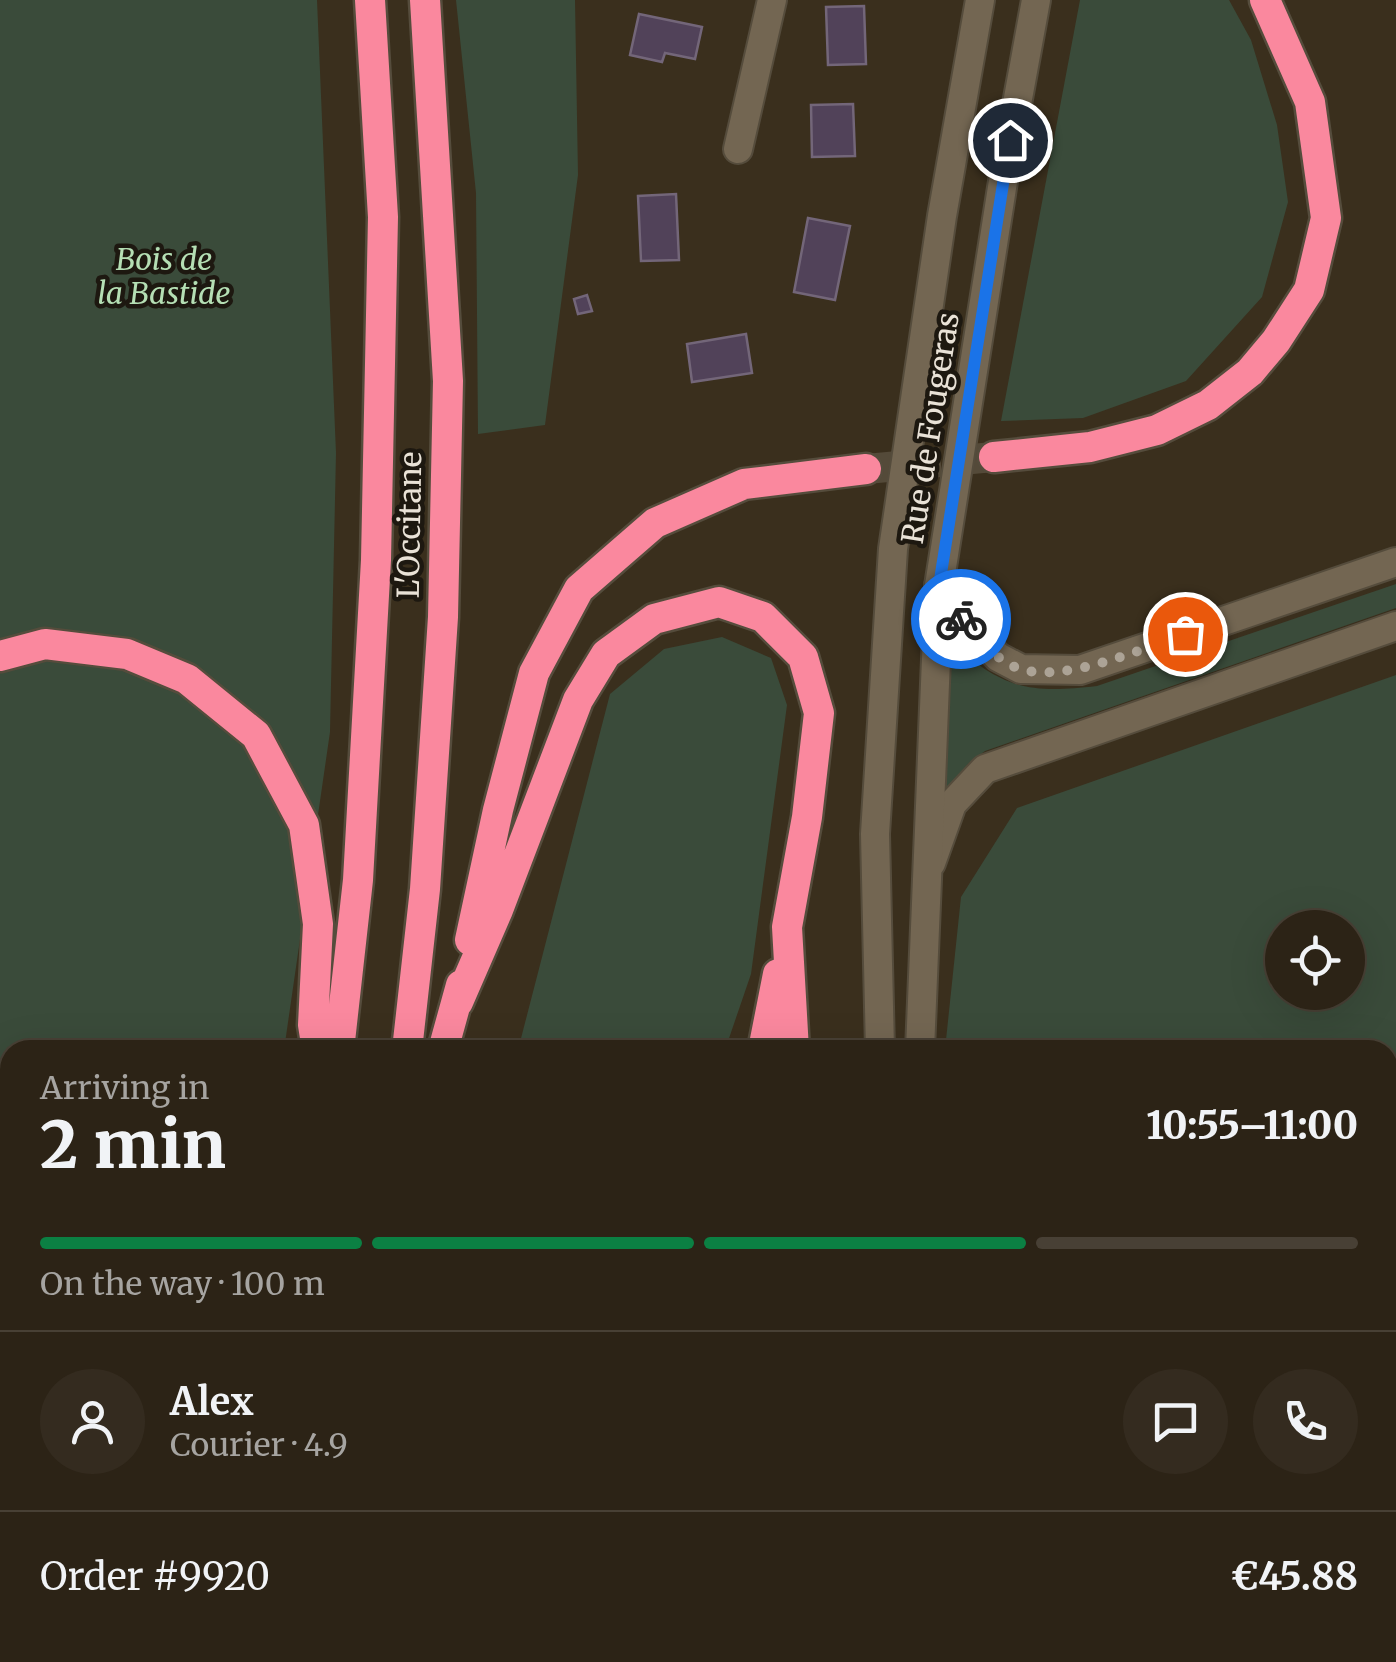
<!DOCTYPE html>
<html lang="en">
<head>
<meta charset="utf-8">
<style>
	:root { --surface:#2c2316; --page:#342b1f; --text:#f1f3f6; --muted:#a6a4a1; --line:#484035; --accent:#0b8043 }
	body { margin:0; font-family:Merriweather,serif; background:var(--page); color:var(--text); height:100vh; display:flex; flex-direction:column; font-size:38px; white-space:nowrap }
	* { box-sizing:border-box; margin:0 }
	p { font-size:32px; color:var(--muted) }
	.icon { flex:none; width:55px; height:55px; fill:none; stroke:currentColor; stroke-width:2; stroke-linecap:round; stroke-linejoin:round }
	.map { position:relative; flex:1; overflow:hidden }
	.sheet { position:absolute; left:0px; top:1040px; width:1398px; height:622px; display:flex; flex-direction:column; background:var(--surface); border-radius:30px 30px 0 0; box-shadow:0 10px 40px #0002,0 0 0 2px var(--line) }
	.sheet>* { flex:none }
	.buttons { position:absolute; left:1265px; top:910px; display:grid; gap:20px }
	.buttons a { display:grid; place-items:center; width:100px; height:100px; border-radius:50%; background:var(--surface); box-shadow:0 10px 40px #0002,0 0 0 2px var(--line); font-size:50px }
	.pin { position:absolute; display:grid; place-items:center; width:85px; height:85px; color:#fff; margin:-42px; border:5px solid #fff; border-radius:50%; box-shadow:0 2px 10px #0007 }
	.courier { position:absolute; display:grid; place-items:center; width:100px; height:100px; margin:-50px; border:8px solid #1a73e8; border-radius:50%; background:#fff; color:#222; box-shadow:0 2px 12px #0007 }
	.overview em { font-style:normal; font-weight:800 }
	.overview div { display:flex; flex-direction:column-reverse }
	.overview { display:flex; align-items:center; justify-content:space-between; height:170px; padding:0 40px }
	h1 { font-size:65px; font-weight:800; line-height:75px }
	.bar { display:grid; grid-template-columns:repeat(4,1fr); gap:15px 10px; align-content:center; height:120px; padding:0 40px }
	.bar i { height:12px; border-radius:8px; background:var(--line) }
	.bar .active { background:var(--accent) }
	.bar p { grid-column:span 4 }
	.line { display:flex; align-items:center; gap:25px; padding:0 40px; border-top:2px solid var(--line) }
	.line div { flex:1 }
	.round { display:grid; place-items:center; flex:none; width:105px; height:105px; border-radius:52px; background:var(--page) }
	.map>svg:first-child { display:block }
	.green { fill:#3a4b3a; fill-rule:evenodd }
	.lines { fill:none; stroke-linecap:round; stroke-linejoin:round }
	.stream { stroke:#09172a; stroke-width:10 }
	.building { fill:#514259; stroke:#736679; stroke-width:2.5 }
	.motorway-tunnel { stroke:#544a39; stroke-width:30; stroke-dasharray:30 15; stroke-linecap:butt }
	.service-casing { stroke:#554c3c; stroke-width:19 }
	.minor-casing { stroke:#554c3c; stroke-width:32 }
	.tertiary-casing { stroke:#554c3c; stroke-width:32 }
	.secondary-casing { stroke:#554c3c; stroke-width:32 }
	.motorway-casing { stroke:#554c3c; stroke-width:35 }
	.service { stroke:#736652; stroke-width:14 }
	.minor { stroke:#736652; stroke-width:28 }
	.tertiary { stroke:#736652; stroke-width:28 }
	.secondary { stroke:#736652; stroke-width:28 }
	.motorway { stroke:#fa889e; stroke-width:30 }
	.done { stroke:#aca396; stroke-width:10; stroke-dasharray:0 18 }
	.route { stroke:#1a73e8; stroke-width:12 }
	.labels { text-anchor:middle; stroke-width:9; stroke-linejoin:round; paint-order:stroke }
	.park-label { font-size:30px; font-style:italic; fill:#b5dfb4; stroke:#1d1810 }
	.street-label { font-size:30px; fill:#e9e2d7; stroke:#1d1810 }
</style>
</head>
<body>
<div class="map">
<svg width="1396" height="1662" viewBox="0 0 1396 1662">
	<rect width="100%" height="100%" fill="#3a2f1d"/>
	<path class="green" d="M0,0H317L336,453L330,732L284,1050H10V1652L143,1653L137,1662H0Z
		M456,0H575L578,175L545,425L478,434L476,193Z
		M1080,0H1229L1251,40L1277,125L1288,202L1262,297L1186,381L1083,418L1001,421Z
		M1396,584V608L985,751L968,764L944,795L949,640C1001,688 1027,694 1097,686Z
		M722,637L771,658L787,705L751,974L725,1050H518L610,694L664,649Z
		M1396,675V1343L1388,1341V1050H949L946,1040L961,897L1017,808ZM1282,928H1348V992H1282Z"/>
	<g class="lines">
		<path class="stream" d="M602,1662L603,1652"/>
	</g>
	<path class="building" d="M864,6L866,64L828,65L826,7Z
		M639,14L702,27L695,59L665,53L662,62L630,55Z
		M853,104L855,156L812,157L811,105Z
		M676,194L679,260L641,261L638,196Z
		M808,218L850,226L835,300L794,292Z
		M587,295L592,311L578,314L574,299Z
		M746,334L752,373L692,382L687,344Z
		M956,1652H1021L1020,1662H957L954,1661Z"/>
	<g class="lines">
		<path class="motorway-tunnel" d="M866,469L994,457"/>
		<defs>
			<path id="service" d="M579,1662L580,1652
				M649,1662V1652
				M747,1662L748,1652
				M1304,1662L1305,1652"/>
			<path id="minor" d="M738,149L772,0
				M939,586L954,612L998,657L1021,669L1080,670L1396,562
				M931,863L952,804L985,769L1396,626"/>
			<path id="tertiary" d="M798,1662L799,1652
				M837,1662L839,1652"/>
			<path id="secondary" d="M880,1050L875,834L893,549L942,216L980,0
				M920,1050L939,586L1004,175L1036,0
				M0,1198H10
				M1388,1407L1396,1409
				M1388,1439L1396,1441"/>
			<path id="motorway" d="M994,457L1090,447L1157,430L1208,405L1250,372L1276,341L1309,290L1326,218L1310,102L1265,0
				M0,656L45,644L127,654L187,679L256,735L304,825L318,924L313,1025L317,1050
				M470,940L498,810L534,673L579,589L655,523L744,484L866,469
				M458,1002L498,910L578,700L606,654L654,619L719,602L763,617L803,657L819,713L807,817L787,927L794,1050
				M339,1050L358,880L376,560L383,217L370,0
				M407,1050L425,889L443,617L448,381L425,0
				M443,1050L461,985
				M763,1050L778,974
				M0,1143L10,1146
				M0,1303L10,1310
				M144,1662L145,1652
				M231,1662L233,1652
				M304,1662L306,1652"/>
		</defs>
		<use href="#service" class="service-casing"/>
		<use href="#minor" class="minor-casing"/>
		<use href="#tertiary" class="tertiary-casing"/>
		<use href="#secondary" class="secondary-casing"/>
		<use href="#motorway" class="motorway-casing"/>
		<use href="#service" class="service"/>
		<use href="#minor" class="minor"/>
		<use href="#tertiary" class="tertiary"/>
		<use href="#secondary" class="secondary"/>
		<use href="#motorway" class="motorway"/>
	</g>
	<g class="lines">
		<path class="done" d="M961,619C978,636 995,661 1020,669C1066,683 1141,649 1185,634"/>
		<path class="route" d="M961,619L939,586L1010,140"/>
	</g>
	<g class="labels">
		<g class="park-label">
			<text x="164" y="270">Bois de<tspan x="164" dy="34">la Bastide</tspan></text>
		</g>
		<g class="street-label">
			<text transform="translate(931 428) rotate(-81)" y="10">Rue de Fougeras</text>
			<text transform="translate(410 525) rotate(-89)" y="10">L'Occitane</text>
		</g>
	</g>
</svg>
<div class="buttons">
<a><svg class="icon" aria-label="locate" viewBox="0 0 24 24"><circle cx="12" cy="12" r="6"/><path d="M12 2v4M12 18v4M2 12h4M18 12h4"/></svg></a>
</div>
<div class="pin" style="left:1185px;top:634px;background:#ea580c"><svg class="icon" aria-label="bag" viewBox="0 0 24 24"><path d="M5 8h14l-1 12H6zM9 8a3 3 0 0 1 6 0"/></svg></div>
<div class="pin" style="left:1010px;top:140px;background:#1f2937"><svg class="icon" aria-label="home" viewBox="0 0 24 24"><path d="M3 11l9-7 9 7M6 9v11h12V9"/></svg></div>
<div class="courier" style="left:961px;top:619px"><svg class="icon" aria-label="bike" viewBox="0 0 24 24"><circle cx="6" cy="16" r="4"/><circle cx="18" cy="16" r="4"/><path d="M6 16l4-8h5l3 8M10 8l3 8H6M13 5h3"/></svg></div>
<section class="sheet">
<div class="overview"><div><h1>2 min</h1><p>Arriving in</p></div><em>10:55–11:00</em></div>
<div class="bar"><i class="active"></i><i class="active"></i><i class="active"></i><i></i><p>On the way · 100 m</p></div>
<div class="line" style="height:180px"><a class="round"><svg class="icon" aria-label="person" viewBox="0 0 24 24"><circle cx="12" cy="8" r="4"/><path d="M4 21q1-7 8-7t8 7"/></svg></a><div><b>Alex</b><p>Courier · 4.9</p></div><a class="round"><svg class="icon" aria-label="chat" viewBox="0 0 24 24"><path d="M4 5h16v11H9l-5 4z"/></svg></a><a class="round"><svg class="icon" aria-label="phone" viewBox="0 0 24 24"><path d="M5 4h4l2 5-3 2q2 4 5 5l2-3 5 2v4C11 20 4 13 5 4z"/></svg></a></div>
<div class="line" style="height:130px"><div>Order #9920</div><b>€45.88</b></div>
</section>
</div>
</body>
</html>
